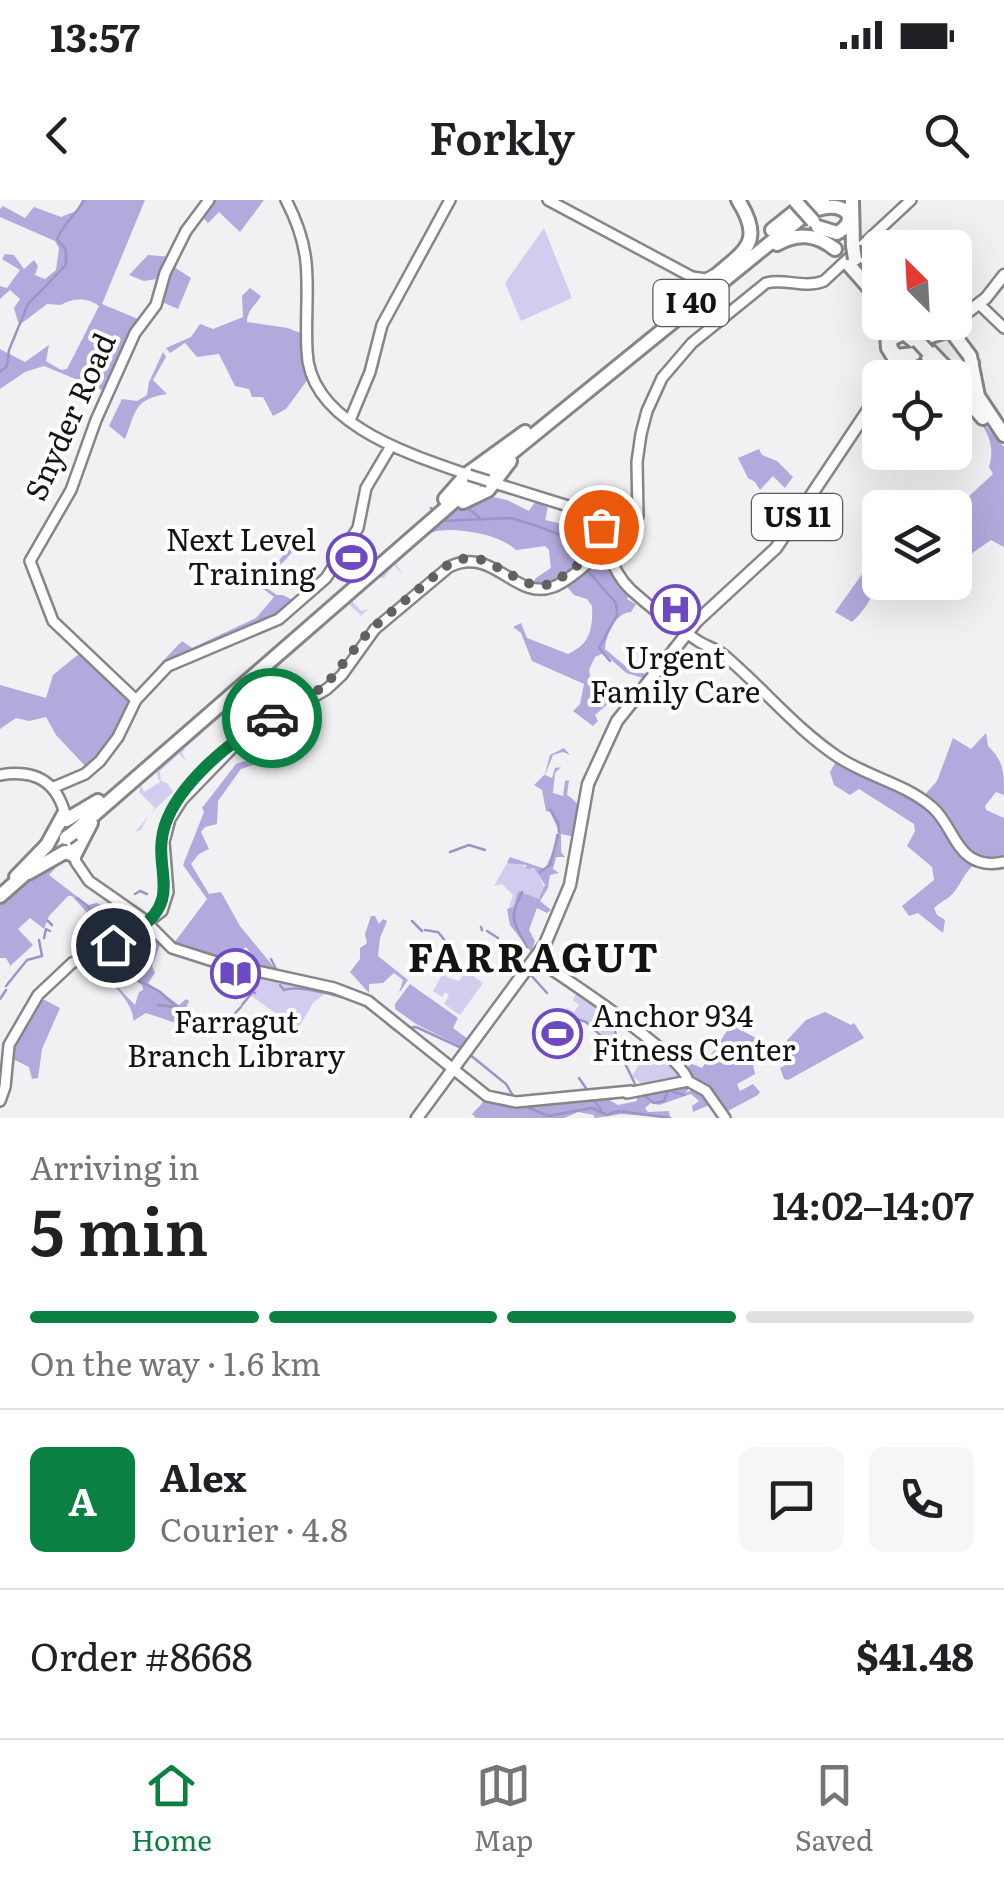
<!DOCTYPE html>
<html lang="en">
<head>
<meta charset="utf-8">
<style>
	:root { --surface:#fff; --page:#f6f6f6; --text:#202124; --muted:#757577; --line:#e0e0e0; --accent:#0b8043 }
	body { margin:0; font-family:Literata,serif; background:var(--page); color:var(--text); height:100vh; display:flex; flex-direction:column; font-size:38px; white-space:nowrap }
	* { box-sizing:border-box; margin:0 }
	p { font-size:32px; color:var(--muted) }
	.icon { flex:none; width:55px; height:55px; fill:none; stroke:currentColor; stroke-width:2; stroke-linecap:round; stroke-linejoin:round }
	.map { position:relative; height:918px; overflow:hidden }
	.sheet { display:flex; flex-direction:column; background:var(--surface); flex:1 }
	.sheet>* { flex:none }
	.needle { width:65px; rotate:336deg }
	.tools { position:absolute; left:862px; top:30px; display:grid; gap:20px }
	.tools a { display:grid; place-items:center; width:110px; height:110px; border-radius:15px; background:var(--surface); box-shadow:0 10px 40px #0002; font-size:50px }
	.pin { position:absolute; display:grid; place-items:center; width:85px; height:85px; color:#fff; margin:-42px; border:5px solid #fff; border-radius:50%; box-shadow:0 2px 10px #0007 }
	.courier { position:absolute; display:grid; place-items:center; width:100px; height:100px; margin:-50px; border:8px solid #0b8043; border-radius:50%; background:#fff; color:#222; box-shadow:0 2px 12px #0007 }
	.head em { font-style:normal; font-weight:600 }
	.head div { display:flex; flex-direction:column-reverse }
	.head { display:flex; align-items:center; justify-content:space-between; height:170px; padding:0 30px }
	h1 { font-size:65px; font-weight:600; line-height:75px }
	.bar { display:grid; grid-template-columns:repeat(4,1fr); gap:15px 10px; align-content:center; height:120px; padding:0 30px }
	.bar i { height:12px; border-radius:8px; background:var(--line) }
	.bar .selected { background:var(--accent) }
	.bar p { grid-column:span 4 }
	.line { display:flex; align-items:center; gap:25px; padding:0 30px; border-top:2px solid var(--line) }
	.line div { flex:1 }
	.round { display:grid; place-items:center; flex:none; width:105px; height:105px; border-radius:15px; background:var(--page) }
	.status { display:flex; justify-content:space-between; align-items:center; height:70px; padding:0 50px; background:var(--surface); direction:ltr }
	.status svg { height:28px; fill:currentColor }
	header { display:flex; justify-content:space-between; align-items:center; height:130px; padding:0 30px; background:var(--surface); font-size:45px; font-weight:600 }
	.menu { display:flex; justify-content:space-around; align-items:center; height:140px; border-top:2px solid var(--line); background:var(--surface); font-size:28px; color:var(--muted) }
	.menu a { display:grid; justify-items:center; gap:5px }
	.menu .selected { color:var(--accent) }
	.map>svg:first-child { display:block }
	.green { fill:#d2cdee }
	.forest { fill:#b2a9dc }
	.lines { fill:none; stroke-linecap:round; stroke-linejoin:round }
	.stream { stroke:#9d94c5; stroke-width:2.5 }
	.secondary-casing { stroke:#868689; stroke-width:14 }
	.primary-casing { stroke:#868689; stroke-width:15 }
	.highway-casing { stroke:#868689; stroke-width:18 }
	.secondary { stroke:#fff; stroke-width:9 }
	.primary { stroke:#fff; stroke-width:10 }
	.highway { stroke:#fff; stroke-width:12 }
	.secondary-bridge-casing { stroke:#868689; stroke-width:14; stroke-linecap:butt }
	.highway-bridge-casing { stroke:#868689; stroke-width:18; stroke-linecap:butt }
	.secondary-bridge { stroke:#fff; stroke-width:9 }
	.highway-bridge { stroke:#fff; stroke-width:12 }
	.done { stroke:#616162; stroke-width:10; stroke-dasharray:0 18 }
	.route { stroke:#0b8043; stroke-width:12 }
	.labels { text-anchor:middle; stroke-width:8; stroke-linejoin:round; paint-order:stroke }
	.shield { fill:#fefeff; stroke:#5a5a5a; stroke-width:2.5 }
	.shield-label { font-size:28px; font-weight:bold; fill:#131314 }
	.street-label { font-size:30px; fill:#131314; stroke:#fefeff }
	.poi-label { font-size:30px; fill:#131314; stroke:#fefeff }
	.district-label { font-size:40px; font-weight:bold; letter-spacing:2.5px; fill:#131314; stroke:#fefeff }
</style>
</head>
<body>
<div class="status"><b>13:57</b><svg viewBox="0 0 49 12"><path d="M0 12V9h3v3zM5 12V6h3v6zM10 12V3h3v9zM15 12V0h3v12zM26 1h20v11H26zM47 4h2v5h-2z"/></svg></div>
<header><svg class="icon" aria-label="back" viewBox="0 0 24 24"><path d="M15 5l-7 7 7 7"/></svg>Forkly<svg class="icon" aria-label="search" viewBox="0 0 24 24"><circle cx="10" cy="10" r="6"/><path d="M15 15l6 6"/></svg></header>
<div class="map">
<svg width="1004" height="918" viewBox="0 0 1004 918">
	<rect width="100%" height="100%" fill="#f1f1f4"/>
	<path class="green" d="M544,28L572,98L521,121L505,83Z
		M500,299L529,311L536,301L548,304L546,320L560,325L564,323L583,329L590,324L556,381L536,378L551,368L549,350L545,346L516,350L508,341L497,336L442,328L425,336L396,364L403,375L394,365L384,378H379L352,401L361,411L369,409L359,417L360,414L348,404L261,481L260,492L269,504L255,516L249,509L251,507L257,513L263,508L259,497L253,494L244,497L185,548L182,553L187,562L179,554L160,571L161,581L167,583L173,592L148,616L141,630L135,632L155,608L139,592L141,585L144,592L160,582L156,572L293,450L149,568L440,321L444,322L446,316Z
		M513,662L536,670L545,689L539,699L518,692L514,706L509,707L513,695L502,684L494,686L507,663Z
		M447,763L458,770L446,777L459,781L466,771L483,783L460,815L444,804L449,795L445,792L442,797L433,791L442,775L439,772Z
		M229,768L329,790L313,803L298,829L226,778Z
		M578,790L664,852L683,878L641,887L642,884L632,876L651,844L611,815L616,847L591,824L569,816V813L563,814L567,808L574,812L579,805L573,800Z"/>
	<path class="forest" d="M82,0H145L102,104L138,119L146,115L154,102L163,78L144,81L129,75L148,55L172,57L171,65L191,78L178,109L162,102L155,103L107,192L44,166L25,172L0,189V149L25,162L49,145L46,161L61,170L67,169L99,106C88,97 71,98 61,105L47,104L22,123L18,122L14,108L20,99L10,90L0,99V86L7,88L20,70L2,59L5,54L14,55L24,69L34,60L38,66L35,75L45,79L56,70L59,48L55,41L0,17V9L3,6L25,18L34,7L61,17L76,11Z
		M210,0H264L240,32L219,12L208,23L199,14Z
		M250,88L261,96C256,105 247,110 247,122L288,128L303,134L308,179L286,209L273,216L263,197H252L249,189L235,186L219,154L197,157L185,143L170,153L166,148L191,137L200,124L213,129L243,117L242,96Z
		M163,152L166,157L153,180L167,194C134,199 136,211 125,239L109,226L122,199L137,201L147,195L149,182Z
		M957,201L976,215L1004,247V347L991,340L971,354L955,379V309L993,274L989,267C998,239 980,216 955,204Z
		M759,249L762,255L777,261L793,277L785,288L773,276L760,290L755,282L748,278L738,258Z
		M484,295L507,300L529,311L536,301L548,304L545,320L583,329L589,325L602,347C581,362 559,386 532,384L536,378L551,368L549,350L545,346L516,350C499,333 450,325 429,333L464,303Z
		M292,345L293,351C283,365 271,370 262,385L277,395H283L296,402C257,436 199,437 158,470L160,464L182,441L192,448L256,418L274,397L258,385Z
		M604,353L631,392L627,399L636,404L631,412C615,413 606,435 605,449L630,470L650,475L646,479L626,473L604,453L595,457L589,470L591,482L620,496L616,503L608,504L595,515L598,521L593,526L573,511L580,504L584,484L532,461L521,433L513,427L521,423L527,438L568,454C590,444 593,429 592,406L587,399L574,395L563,382Z
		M880,357C880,383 871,405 852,422L835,412L865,370Z
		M80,453L131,504L108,548L88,569L56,535L46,517L29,521L16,518L0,529V485L46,498L53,475Z
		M986,533L988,546C1004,562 1004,571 1004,595L996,592L985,606L986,610L1004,618V661C962,665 947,625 921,599L937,581L953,538L971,549Z
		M287,546V554L241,569L218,601L217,624L205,627L201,632L209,649L199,654L191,664L209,694L221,692L240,726L277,771L257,768L256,760L246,747L227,762L175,746L174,743L207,699L183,665L204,612L202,608L236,564Z
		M564,548L570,555L563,552L553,555L545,575L552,578L555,568L561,567L555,573L553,593L563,596L565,581L569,580L567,595C586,607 579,616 575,637L561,634V652L565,657H556L553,669L559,673L550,675L548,688L540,701L551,710L547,713L537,708L529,730L535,741L531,752L510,725L507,709L514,706L518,691L539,699L545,685L534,668L527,669L526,665L507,663L510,657L545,669L555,647L556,634L560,633L550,612L546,611L542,590L534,585L545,574L550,555Z
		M838,558L905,589L933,609L977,663C963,671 961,688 948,698C943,701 938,704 934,708L937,715L945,720L943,733L918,713L909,716L902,706L934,680L932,667L907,646L915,631L914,624L859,589L850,595L834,585L830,572Z
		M65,653L69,659L60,663L49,675L88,705L97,703L105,707L103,714L111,720L113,744L93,734L88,714L72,696H68L49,716L44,729L30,718L18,729L33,745L9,767L0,783L10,765L6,758H0V699Z
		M371,716H375L379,724L383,719L387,721L380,738L378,756L408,780L399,793L403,780L394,773L383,783L369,784V793L350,772L360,759V748L367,743L365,734Z
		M154,735L160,745L152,766L155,773L148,783L179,805L186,799L189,801L181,820L184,822L179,824L146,813L133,821C136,804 102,770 87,765L88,758L93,762L103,755L100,769L135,805L139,792L143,790L142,785L125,774L115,747L124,744L137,758L151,748Z
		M410,784L458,818L453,828L468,839L464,848L416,824L395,809V804Z
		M39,797L60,808L42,849L38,878L32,879L29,867L11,858L10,848Z
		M825,812L851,825L854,823L864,838L788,880L784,879L780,868L790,863L776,852L806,820Z
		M731,825L760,840L770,851L752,860L755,874L737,884L740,891L753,884L760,892L758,895L726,912C713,895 698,883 685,868L692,864L702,868Z
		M681,884L690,886L686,893L697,887L709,905L693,912L692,906L699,901L691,894L659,905L651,903L645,908L648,912L669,911L670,918L622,914L594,918V915L578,912L564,918H476L472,914L486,899L518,906L606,898L618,905L637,901L636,893Z"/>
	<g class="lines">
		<path class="stream" d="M0,172L7,166L9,150L28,104L66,65V50L57,39C64,23 76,15 84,0
			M431,308L432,309
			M468,308L481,319
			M440,321L511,318L540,327
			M542,328L576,341L588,359
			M590,366L587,370L616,403L617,415L599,448L610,461
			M550,609L558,623L559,632
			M450,652L469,645L485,650
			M540,672L550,665L558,635
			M522,692C508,721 513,720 527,747
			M135,694L140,691L147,694
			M77,698L89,707L96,732L108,743
			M48,721L52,725
			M412,721L422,731
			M481,727L482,730
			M425,730L437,732
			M487,731L498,738
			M438,732L447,743
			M44,738L46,729L50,731
			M447,746L449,758
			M118,748L128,760L133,778L159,791L178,808
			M271,759L277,771
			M96,763L103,756
			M529,773L547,793
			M225,780L240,790L255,793
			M286,782L290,784
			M280,785L284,790C300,784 356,799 371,810C380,816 386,824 396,831
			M6,786L27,760L42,756L39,740
			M0,799L6,790
			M158,805L181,808L194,819
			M242,805L251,794
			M550,814L555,810
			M568,816L586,822L620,853L636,886
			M613,818L618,849
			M196,821L217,832L241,807
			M408,828L416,827L464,849
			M469,854L506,884L515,899
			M579,878L588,891
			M642,894L654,903L664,901L668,890L684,895
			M592,899L601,909
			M522,905L548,916L592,908L607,915L619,911L670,918"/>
		<defs>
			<path id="secondary" d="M286,0C317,59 304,90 307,151C309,224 412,255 469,275
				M548,0L692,77L706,79L713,75
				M857,50L880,79
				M979,104L1004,128
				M350,220L370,172L382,125L450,0
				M491,282L581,310
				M577,310C613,337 604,364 631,390C651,408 675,426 698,441C706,446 716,449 724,455C763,488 796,529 838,557C868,577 904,583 932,607C956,627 956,672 1004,662
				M136,500L53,421L30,361L71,290L96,220L135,133L156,105L165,73L186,31L209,0
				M0,575C36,569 58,582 66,618
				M52,588L85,574L100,561L118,537L136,500L168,466L279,419L326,378L358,328L366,288L391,246
				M69,633L76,662L89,681L142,718L172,748L216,762L334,788L368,801L487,896L516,902L631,891
				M536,759C564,778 682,854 688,881L706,891L725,918
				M627,893L688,881
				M0,901L5,887L9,845L38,795L72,763L123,741L162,711L168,692L164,642L170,619L182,600L240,540L327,489L342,475L375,429L449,367C494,345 514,401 553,387C567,382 580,369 592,360C609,347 628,335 638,316L637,262L641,234L647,211L662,178L692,143L766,83C786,78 804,89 824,81L911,0"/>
			<path id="primary" d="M955,122L986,98L1004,75
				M880,177L883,178
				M417,918L545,744L570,685L588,584L617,521L697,421L776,348L880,192"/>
			<path id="highway" d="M852,0L853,46
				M818,27L837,33C862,19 844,0 818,9
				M772,30L807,2
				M777,44C798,32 816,34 835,49
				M849,65L880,100
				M711,80C743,51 766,44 738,0
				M886,122L888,148L896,161V169
				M912,122L931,136L943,132
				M948,127L970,156L978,196L1004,235
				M926,147L955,177L967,175L972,163
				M914,154L896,156L890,147L891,139L904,133L919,145
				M927,155L933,166L930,178
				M891,178L899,171L907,178
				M955,186L983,218
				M445,299L467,274L525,232
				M463,302L488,290L510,261
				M66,620L98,601
				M73,633L483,276L823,0
				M74,656L91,623
				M28,673L65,652L74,655
				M16,677L47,645L64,614
				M0,696L25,674"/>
		</defs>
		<use href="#secondary" class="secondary-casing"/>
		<use href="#primary" class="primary-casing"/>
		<use href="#highway" class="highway-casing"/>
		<use href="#secondary" class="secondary"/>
		<use href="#primary" class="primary"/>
		<use href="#highway" class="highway"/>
		<defs>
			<path id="secondary-bridge" d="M469,275L488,281"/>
			<path id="highway-bridge" d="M796,2L813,21
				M853,46L855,59
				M918,141L928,152
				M66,638L73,633"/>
		</defs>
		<use href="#secondary-bridge" class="secondary-bridge-casing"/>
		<use href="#highway-bridge" class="highway-bridge-casing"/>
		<use href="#secondary-bridge" class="secondary-bridge"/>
		<use href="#highway-bridge" class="highway-bridge"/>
	</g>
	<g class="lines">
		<path class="done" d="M272,518L325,486L370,430L450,363L466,358L484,360L526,383L544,386L558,380L606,344L591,320L593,318L601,327"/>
		<path class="route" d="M113,745C123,741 131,736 139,729C184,697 151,668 165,625C179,583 234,537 272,518"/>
	</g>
	<defs>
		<symbol id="stadium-ring" viewBox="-11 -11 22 22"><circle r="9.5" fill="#fefeff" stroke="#6d49c2" stroke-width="1.5"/><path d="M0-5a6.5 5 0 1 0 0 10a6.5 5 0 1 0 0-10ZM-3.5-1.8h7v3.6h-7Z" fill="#6d49c2"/></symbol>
		<symbol id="hospital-ring" viewBox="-11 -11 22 22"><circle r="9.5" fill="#fefeff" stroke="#6d49c2" stroke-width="1.5"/><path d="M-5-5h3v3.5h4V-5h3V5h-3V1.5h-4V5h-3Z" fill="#6d49c2"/></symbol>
		<symbol id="library-ring" viewBox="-11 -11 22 22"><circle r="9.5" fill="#fefeff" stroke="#6d49c2" stroke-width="1.5"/><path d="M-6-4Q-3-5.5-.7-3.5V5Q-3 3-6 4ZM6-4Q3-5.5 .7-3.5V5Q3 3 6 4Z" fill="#6d49c2"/></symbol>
	</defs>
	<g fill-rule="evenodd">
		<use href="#stadium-ring" x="324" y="330" width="55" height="55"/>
		<use href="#hospital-ring" x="648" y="382" width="55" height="55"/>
		<use href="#library-ring" x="208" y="746" width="55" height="55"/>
		<use href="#stadium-ring" x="530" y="806" width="55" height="55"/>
	</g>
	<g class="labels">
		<g class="shield">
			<rect x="653.5" y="80" width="75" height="46" rx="8"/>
			<rect x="752" y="294" width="90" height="46" rx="8"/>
		</g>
		<g class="shield-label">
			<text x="691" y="113">I 40</text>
			<text x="797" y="327">US 11</text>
		</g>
		<g class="street-label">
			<text transform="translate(71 217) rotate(-66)" y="10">Snyder Road</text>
		</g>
		<g class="poi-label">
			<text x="316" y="351" text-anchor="end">Next Level<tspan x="316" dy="34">Training</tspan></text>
			<text x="675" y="469">Urgent<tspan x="675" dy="34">Family Care</tspan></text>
			<text x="592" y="827" text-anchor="start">Anchor 934<tspan x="592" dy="34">Fitness Center</tspan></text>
			<text x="236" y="833">Farragut<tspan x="236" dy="34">Branch Library</tspan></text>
		</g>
		<g class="district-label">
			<text x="534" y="772">FARRAGUT</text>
		</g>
	</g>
</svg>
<div class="tools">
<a><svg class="needle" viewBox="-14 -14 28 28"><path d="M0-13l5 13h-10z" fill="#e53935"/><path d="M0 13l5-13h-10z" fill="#757577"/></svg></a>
<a><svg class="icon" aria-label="locate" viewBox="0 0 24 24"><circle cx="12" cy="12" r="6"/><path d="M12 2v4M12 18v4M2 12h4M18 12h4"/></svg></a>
<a><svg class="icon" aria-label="layers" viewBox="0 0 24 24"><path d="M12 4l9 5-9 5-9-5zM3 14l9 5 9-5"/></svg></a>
</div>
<div class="pin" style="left:601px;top:327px;background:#ea580c"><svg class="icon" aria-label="bag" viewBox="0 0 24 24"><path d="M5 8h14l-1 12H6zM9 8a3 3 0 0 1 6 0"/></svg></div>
<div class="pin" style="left:113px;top:745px;background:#1f2937"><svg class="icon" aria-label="home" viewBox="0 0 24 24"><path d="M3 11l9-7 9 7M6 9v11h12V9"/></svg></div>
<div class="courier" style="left:272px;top:518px"><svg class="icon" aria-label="car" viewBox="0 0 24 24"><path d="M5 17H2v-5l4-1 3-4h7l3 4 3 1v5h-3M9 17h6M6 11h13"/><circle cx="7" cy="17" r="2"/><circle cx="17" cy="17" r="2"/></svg></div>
</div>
<section class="sheet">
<div class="head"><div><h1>5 min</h1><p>Arriving in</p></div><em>14:02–14:07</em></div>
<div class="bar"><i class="selected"></i><i class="selected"></i><i class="selected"></i><i></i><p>On the way · 1.6 km</p></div>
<div class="line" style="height:180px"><b class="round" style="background:var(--accent);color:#fff">A</b><div><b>Alex</b><p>Courier · 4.8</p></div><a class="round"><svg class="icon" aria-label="chat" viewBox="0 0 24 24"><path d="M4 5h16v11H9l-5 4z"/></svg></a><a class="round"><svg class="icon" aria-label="phone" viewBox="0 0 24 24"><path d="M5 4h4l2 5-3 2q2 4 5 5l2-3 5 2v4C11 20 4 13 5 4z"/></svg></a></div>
<div class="line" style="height:130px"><div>Order #8668</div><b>$41.48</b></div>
</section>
<nav class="menu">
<a class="selected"><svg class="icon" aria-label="home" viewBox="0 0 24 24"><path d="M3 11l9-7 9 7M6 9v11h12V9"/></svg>Home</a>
<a><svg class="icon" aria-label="map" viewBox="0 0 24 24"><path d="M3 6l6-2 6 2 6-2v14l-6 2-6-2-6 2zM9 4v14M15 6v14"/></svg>Map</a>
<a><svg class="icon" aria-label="saved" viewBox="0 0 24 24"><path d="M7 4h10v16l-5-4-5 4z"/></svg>Saved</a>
</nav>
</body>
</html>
